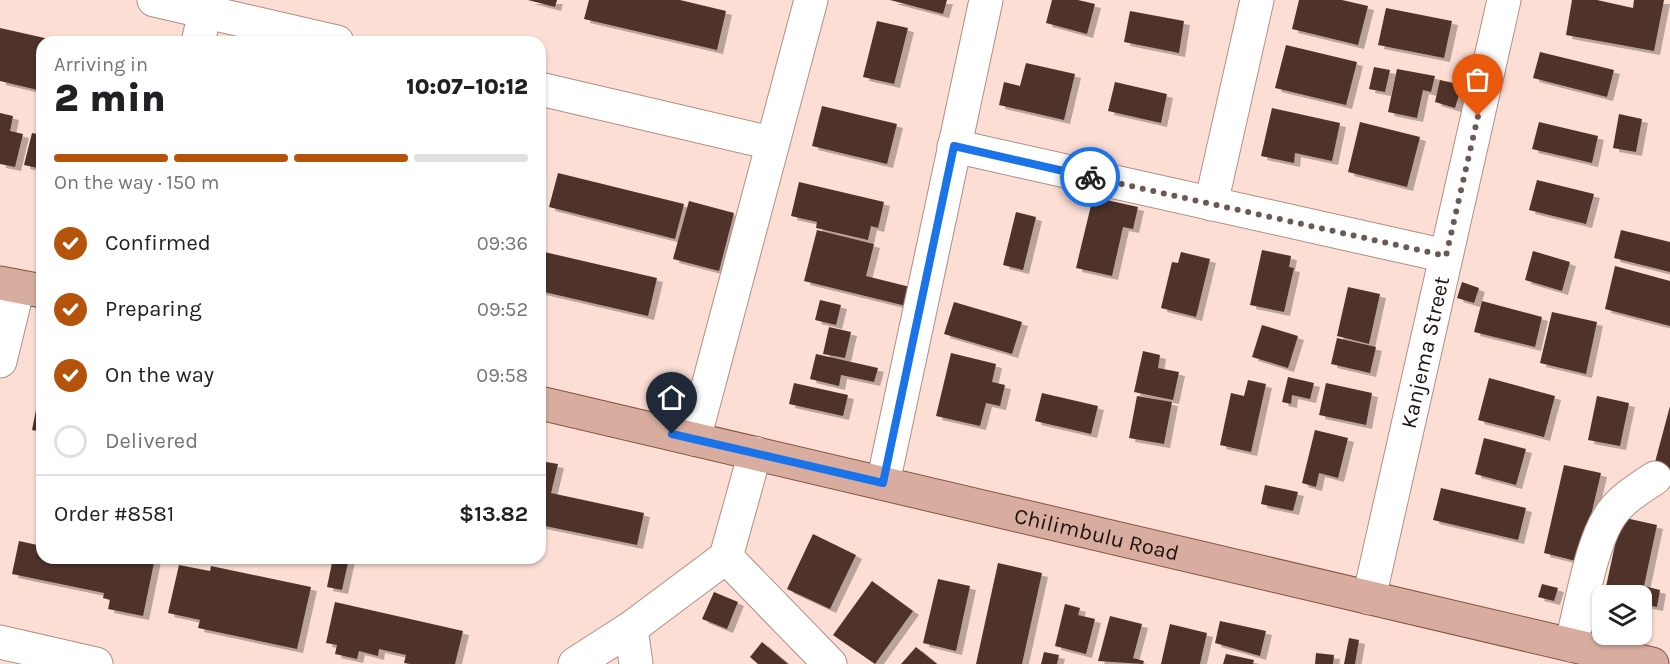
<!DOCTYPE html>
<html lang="en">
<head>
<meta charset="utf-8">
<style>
	:root { --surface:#fff; --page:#f6f6f6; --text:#202124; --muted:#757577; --line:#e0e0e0; --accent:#b45309 }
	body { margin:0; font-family:Karla,sans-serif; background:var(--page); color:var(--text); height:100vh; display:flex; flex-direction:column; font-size:22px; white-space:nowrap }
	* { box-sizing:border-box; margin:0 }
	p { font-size:20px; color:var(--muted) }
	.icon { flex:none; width:33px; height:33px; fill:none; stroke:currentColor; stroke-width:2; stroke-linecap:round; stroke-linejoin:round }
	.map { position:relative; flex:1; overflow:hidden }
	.panel { position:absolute; left:36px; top:36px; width:510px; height:528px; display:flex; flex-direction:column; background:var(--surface); border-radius:18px; box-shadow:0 2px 4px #0004 }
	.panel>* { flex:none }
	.buttons { position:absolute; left:1592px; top:585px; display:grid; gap:12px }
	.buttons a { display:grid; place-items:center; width:60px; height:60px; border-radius:12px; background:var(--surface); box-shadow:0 2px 4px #0004; font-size:30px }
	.pin { position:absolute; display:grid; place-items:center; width:51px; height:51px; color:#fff; margin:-62px -26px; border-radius:50% 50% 50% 0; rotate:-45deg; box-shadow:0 0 6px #0007 }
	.pin .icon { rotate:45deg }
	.courier { position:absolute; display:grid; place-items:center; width:60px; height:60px; margin:-30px; border:4px solid #1a73e8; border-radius:50%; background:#fff; color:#222; box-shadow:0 2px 8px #0007 }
	.summary em { font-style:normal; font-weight:800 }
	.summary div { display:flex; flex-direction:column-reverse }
	.summary { display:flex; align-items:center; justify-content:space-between; height:102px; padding:0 18px }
	h1 { font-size:39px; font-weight:800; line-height:45px }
	.bar { display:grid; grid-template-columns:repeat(4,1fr); gap:9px 6px; align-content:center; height:72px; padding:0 18px }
	.bar i { height:8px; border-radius:4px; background:var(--line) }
	.bar .selected { background:var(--accent) }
	.bar p { grid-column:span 4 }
	.line { display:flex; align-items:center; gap:15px; padding:0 18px; border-top:2px solid var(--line) }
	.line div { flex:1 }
	ol { padding:0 18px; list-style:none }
	li { display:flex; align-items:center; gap:18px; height:66px }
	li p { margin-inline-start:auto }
	li .icon { padding:6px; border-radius:50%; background:var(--accent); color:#fff; stroke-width:4 }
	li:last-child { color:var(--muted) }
	li i { width:33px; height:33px; border:3px solid var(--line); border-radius:50% }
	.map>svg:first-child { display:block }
	.building { fill:#4f3329; filter:url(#shadow) }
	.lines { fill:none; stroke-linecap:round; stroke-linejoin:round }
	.minor-casing { stroke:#b08e83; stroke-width:35 }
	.major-casing { stroke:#865444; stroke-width:35 }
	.minor { stroke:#fff; stroke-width:33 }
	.major { stroke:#d8ada0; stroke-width:33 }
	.done { stroke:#6c5954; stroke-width:6; stroke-dasharray:0 10.8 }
	.route { stroke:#1a73e8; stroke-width:8 }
	.labels { text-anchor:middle; stroke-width:6; stroke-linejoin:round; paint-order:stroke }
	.street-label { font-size:22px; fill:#1e120e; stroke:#fff }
</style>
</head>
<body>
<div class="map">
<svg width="1670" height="664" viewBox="0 0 1670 664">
	<defs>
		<filter id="shadow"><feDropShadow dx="6" dy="4" stdDeviation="0" flood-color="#0004"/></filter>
	</defs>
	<rect width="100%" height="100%" fill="#fcded5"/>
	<path class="building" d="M528,0H557L555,7Z
		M589,0H680L726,11L717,50L584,19Z
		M890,0H947L943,14Z
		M1052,0H1078L1095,4L1087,34L1046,23Z
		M1299,0H1342L1368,6L1358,45L1292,29Z
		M1572,0H1597L1633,8L1634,0H1664L1654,51L1566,35Z
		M1386,8L1452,21L1444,58L1378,45Z
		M1130,11L1184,21L1179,53L1124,42Z
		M877,21L908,28L894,84L863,77Z
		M0,28L58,41L42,42V91L0,81Z
		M1286,45L1357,62L1346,105L1275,88Z
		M1540,52L1614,70L1607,97L1533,78Z
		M1026,63L1075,74L1064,120L999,105L1004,82L1020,86Z
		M1374,67L1390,70L1385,92L1369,89Z
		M1397,69L1435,76L1431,92L1423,90L1417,118L1388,112Z
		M1440,80L1462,85L1455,108L1435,102Z
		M1115,82L1167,94L1161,123L1108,111Z
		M822,106L897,124L887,164L812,146Z
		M1272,108L1340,123L1332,161L1295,153L1294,163L1261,156Z
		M0,113L13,116L10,131L23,134L15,167L0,164Z
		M1619,114L1642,119L1636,152L1613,148Z
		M1360,122L1420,137L1407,187L1348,172Z
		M1539,122L1598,136L1592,163L1532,149Z
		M32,133L42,135V169L24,165Z
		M558,173L684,204L675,239L549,207Z
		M1537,180L1594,194L1586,224L1529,210Z
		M799,182L884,202L878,228L871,226L868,240L816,228L817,222L791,216Z
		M1093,197L1138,207L1133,229L1123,227L1112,276L1076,268Z
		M689,201L734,213L719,271L673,259Z
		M1016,212L1036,217L1023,270L1003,265Z
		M817,230L874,244L866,276L910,287L906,306L804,281Z
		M1621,230L1670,242V272L1614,258Z
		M1262,250L1291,256L1289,267L1294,268L1284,312L1250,305Z
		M540,251L657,278L648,316L540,291Z
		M1533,251L1570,262L1562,291L1525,280Z
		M1181,252L1210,259L1196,317L1161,308L1172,262L1178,263Z
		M1615,266L1670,281V326L1605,309Z
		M1462,282L1479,288L1474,303L1457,298Z
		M1348,287L1380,294L1369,344L1337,336Z
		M820,300L841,305L836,325L815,320Z
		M1482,301L1542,317L1535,347L1474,332Z
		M954,302L1022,322L1012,354L944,334Z
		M1552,312L1597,322L1586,374L1540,363Z
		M1262,325L1298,336L1288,368L1252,357Z
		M829,327L851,332L845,358L823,354Z
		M1337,338L1376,347L1370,373L1331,364Z
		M1143,351L1160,355L1158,368L1179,372L1173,400L1134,392Z
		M951,353L996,364L992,382L1005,385L1000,406L986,403L980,426L936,416Z
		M816,354L878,368L874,382L841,375L839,386L810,379Z
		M1288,377L1314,383L1310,399L1292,395L1291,404L1282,402Z
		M1489,378L1555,396L1544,437L1478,420Z
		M1248,380L1266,384L1251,452L1220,445L1231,393L1244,396Z
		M794,383L848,395L843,416L789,404Z
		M1326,383L1372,393L1366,425L1319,415Z
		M41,385H42V432L32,430Z
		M1042,393L1098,406L1091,434L1035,421Z
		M1137,396L1172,402L1164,444L1129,438Z
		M1597,396L1629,403L1620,446L1588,440Z
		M1670,406V470L1654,466Z
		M1315,430L1348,438L1338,478L1319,473L1316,487L1302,483Z
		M1484,438L1526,449L1516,485L1475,474Z
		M540,461L558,464L551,493L644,513L637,545L540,525Z
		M1564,465L1601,473L1580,562L1544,553Z
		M1265,485L1298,492L1293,511L1261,504Z
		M1441,488L1526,508L1518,540L1433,520Z
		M1621,517L1657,525L1644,586L1660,590L1657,607L1641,604V596H1604Z
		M813,534L856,555L830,609L787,589Z
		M19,541L42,546V558H101L117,561L118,558H155L143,616L108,609L110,600L103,598L104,593L12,574Z
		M333,558H349L342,590L327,587Z
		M998,563L1042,573L1022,664H976Z
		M179,565L210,571L211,566L311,587L297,649L198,628L200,620L168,613Z
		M938,579L970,586L956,651L923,643Z
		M872,581L913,611L875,664L833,635Z
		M1542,584L1558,588L1554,601L1538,597Z
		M714,592L738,602L727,629L702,619Z
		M335,602L463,631L455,664H410L404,663L406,655L379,649L378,656L359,651L357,659L335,654L337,645L326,643Z
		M1065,604L1080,608L1078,615L1095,619L1086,654L1055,646Z
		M1110,616L1142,624L1133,658L1144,661L1143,664L1098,661Z
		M1220,621L1266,631L1260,656L1215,643Z
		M1170,624L1207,633L1200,664H1161Z
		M1349,638L1359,640L1355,664H1344Z
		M762,642L788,664H758L750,657Z
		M916,647L937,664H901Z
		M1044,652L1059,655L1057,664H1041Z
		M1316,653L1334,655L1333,664H1315Z
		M1226,654L1254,660L1253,664H1223Z"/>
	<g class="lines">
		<defs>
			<g id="minor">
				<path d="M154,0L337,42"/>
				<path d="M198,42L208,0"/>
				<path d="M540,89L771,143"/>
				<path d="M954,146L1446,256"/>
				<path d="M1211,204L1257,0"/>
				<path d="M0,361L18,287"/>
				<path d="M694,439L811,0"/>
				<path d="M883,483L986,0"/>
				<path d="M726,557L830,664"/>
				<path id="s1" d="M1369,598L1504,0"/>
				<path d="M631,628L636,664"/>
				<path d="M0,642L96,664"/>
				<path d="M1571,645C1581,609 1591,541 1612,513C1623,498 1640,488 1655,478"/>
				<path d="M575,664L631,628L726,557L755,453"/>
			</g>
			<g id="major">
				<path d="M0,283L42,291"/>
				<path id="s2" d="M540,403L1652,664"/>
			</g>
		</defs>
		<use href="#minor" class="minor-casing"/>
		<use href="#major" class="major-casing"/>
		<use href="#minor" class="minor"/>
		<use href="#major" class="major"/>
	</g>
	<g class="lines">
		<path class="done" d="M1090,177L1446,256L1478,116"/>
		<path class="route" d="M672,434L883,483L954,146L1090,177"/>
	</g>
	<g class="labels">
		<g class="street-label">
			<text dy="8" stroke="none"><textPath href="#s1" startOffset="252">Kanjema Street</textPath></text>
			<text dy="8" stroke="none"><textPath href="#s2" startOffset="572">Chilimbulu Road</textPath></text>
		</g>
	</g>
</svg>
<div class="buttons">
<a><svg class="icon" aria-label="layers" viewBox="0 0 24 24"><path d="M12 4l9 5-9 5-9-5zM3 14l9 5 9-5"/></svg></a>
</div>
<div class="pin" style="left:1478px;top:116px;background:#ea580c"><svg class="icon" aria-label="bag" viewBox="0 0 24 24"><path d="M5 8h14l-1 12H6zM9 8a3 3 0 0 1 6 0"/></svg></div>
<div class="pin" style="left:672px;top:434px;background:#1f2937"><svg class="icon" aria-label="home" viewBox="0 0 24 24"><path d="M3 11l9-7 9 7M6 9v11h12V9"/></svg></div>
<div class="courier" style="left:1090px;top:177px"><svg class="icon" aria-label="bike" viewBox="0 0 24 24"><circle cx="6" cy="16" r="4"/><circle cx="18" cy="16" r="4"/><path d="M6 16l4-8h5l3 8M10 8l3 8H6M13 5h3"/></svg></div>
<section class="panel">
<div class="summary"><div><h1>2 min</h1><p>Arriving in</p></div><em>10:07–10:12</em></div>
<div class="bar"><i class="selected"></i><i class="selected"></i><i class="selected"></i><i></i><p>On the way · 150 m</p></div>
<ol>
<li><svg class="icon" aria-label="check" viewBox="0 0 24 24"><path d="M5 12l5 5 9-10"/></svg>Confirmed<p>09:36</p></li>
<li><svg class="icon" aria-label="check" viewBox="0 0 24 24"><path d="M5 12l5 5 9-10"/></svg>Preparing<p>09:52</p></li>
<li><svg class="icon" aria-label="check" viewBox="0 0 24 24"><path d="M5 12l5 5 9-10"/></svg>On the way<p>09:58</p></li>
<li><i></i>Delivered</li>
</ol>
<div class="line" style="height:78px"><div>Order #8581</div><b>$13.82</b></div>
</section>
</div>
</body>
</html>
